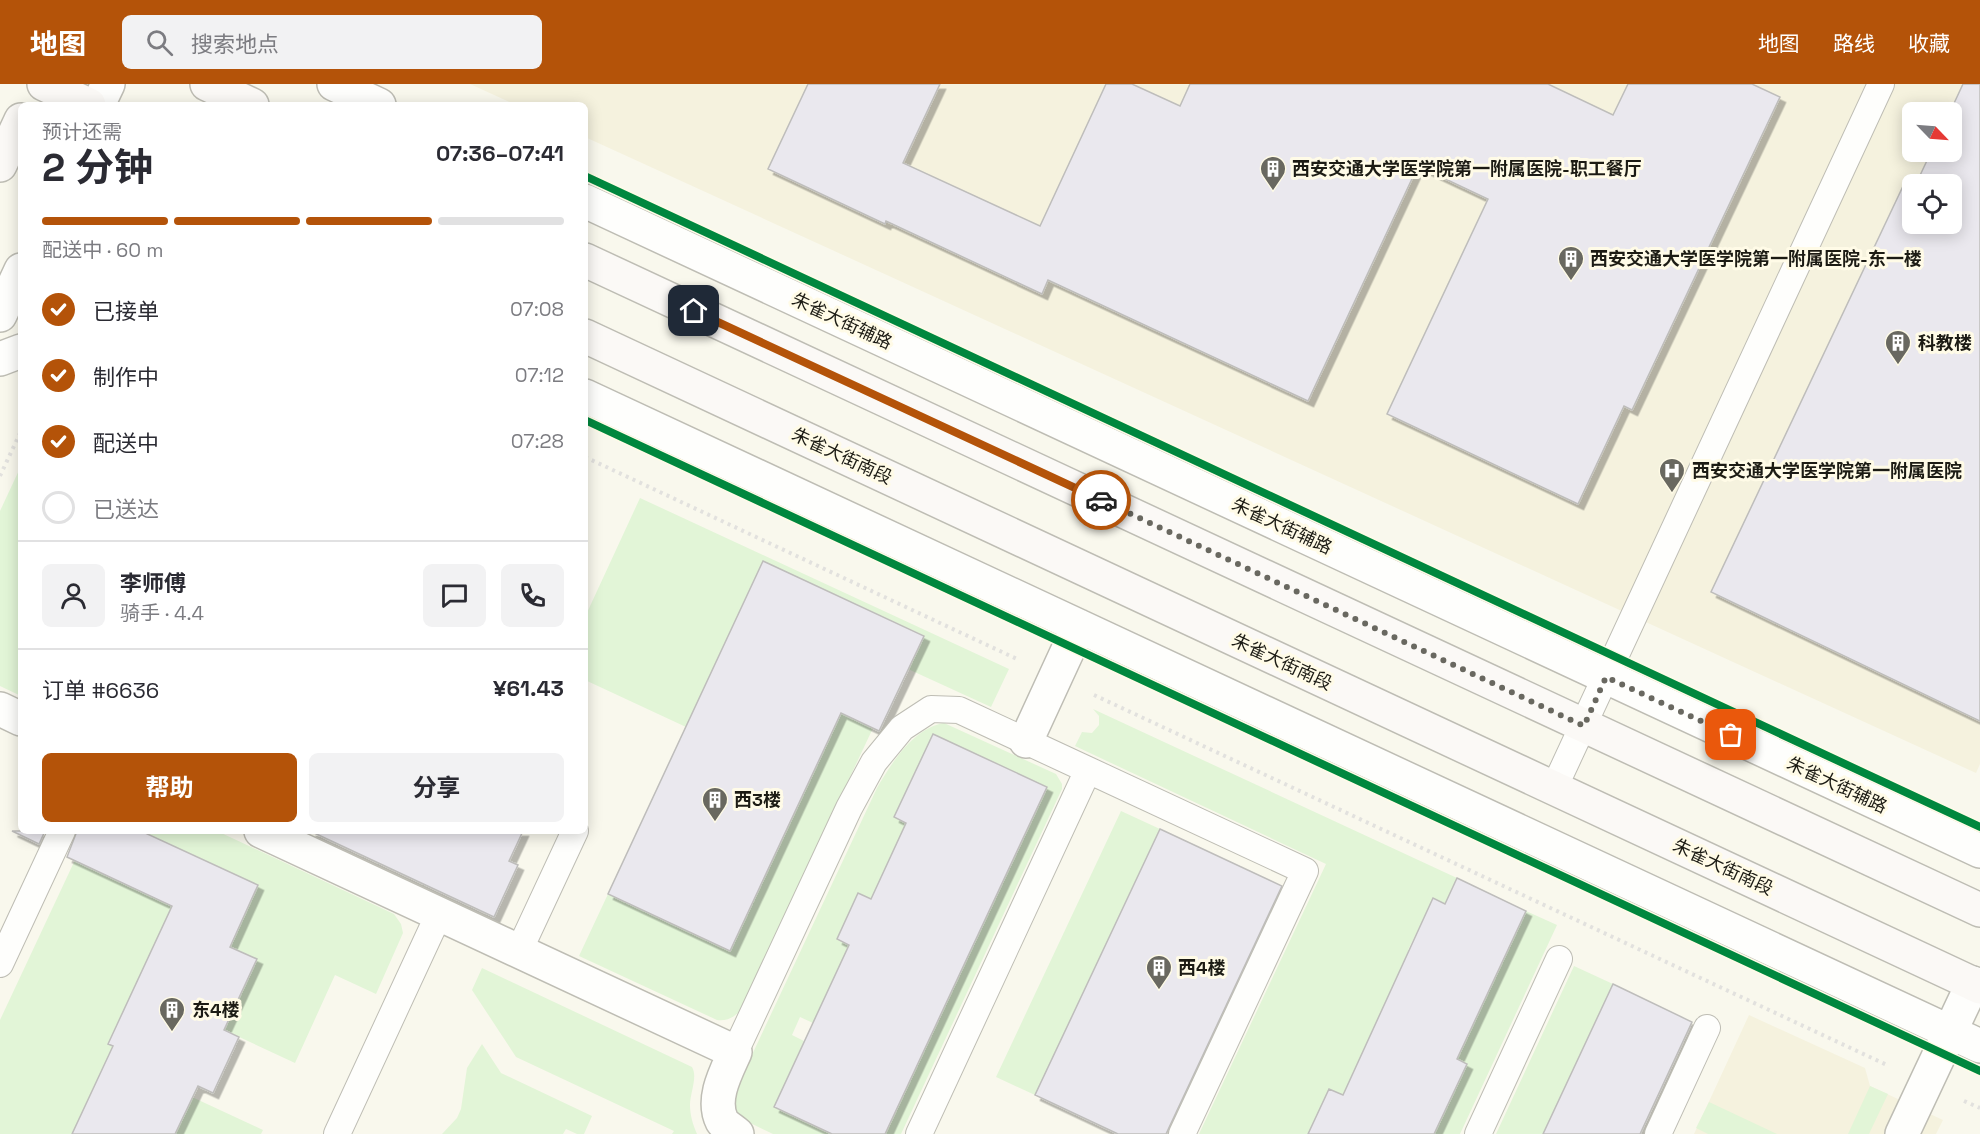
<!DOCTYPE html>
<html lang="zh">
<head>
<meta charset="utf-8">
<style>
	:root { --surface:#fff; --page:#f2f2f3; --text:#2b2b33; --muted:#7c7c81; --line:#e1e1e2; --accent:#b45309 }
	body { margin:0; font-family:"Space Grotesk","Noto Sans SC",sans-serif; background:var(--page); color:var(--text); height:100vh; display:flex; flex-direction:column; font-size:22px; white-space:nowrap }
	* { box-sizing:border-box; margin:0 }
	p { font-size:20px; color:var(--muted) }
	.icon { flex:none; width:33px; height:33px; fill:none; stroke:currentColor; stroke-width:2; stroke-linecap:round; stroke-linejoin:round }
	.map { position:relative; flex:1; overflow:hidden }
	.panel { position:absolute; left:18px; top:18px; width:570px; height:732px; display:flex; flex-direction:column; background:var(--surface); border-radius:9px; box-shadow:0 3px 15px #0003 }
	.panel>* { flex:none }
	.needle { width:39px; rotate:115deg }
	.fabs { position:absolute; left:1902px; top:18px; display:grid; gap:12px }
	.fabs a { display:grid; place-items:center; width:60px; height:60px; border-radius:9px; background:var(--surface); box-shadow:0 3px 15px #0003; font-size:30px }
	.pin { position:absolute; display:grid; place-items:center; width:51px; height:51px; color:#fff; margin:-26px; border-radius:12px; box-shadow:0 3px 9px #0006 }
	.courier { position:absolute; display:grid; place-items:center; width:60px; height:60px; margin:-30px; border:4px solid #b45309; border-radius:50%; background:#fff; color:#222; box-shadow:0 2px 8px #0007 }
	.overview em { font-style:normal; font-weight:700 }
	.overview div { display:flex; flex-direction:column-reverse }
	.overview { display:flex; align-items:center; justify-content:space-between; height:102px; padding:0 24px }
	h1 { font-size:39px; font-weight:700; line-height:45px }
	.bar { display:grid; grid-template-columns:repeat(4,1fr); gap:9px 6px; align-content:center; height:72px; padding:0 24px }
	.bar i { height:8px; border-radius:4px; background:var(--line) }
	.bar .current { background:var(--accent) }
	.bar p { grid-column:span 4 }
	.line { display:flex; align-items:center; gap:15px; padding:0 24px; border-top:2px solid var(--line) }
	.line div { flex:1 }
	.round { display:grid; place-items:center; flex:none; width:63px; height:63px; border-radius:9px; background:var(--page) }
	ol { padding:0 24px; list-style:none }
	li { display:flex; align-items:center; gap:18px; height:66px }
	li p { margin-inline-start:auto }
	li .icon { padding:6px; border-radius:50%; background:var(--accent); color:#fff; stroke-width:4 }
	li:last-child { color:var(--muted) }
	li i { width:33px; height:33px; border:3px solid var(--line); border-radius:50% }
	.action { display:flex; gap:12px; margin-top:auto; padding:12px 24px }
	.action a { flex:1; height:69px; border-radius:9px; background:var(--accent); color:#fff; font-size:24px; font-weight:700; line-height:69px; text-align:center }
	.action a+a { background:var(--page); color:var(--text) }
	header { display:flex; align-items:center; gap:36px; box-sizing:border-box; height:84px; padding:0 30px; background:var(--accent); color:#fff }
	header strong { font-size:28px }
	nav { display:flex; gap:33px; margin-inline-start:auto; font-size:21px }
	.search { width:420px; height:54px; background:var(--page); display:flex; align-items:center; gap:15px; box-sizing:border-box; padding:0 21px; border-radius:9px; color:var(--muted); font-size:22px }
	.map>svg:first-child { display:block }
	.built { fill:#f5f2de; fill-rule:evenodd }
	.green { fill:#e2f5d7 }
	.building { fill:#eae8ee; stroke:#bebdbb; stroke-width:1.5; filter:url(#shadow) }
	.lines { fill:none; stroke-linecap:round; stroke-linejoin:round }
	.lane-casing { stroke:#bebdb4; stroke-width:28 }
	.street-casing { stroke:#bebdb4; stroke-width:36 }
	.secondary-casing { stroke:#bebdb4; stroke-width:36 }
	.path { stroke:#e2e1de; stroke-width:4; stroke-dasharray:3 4.5; stroke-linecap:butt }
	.lane { stroke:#fefefc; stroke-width:26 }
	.street { stroke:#fefefc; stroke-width:33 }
	.secondary { stroke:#fbf9f6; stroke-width:33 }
	.cycleway-casing { stroke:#fffbe7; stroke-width:11 }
	.cycleway { stroke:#00873e; stroke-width:8 }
	.done { stroke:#696860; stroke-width:6; stroke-dasharray:0 10.8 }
	.route { stroke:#b45309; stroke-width:8 }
	.labels { text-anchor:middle; stroke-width:6; stroke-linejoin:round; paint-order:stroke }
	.poi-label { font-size:18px; font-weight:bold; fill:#1c1b14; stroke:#fffbe7; text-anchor:start }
	.street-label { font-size:18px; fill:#1c1b14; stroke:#fffbe7 }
</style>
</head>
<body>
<header>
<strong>地图</strong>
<div class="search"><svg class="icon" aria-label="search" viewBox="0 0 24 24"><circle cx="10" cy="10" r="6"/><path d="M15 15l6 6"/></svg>搜索地点</div>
<nav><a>地图</a><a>路线</a><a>收藏</a></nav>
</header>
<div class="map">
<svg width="1980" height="1050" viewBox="0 0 1980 1050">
	<defs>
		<filter id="shadow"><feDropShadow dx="5.5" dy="5.5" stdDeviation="0" flood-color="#0004"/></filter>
	</defs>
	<rect width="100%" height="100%" fill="#f9f8ed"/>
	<path class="built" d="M470,0H1980V680L1976,689L585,53V21H516ZM1912,28H1952V68H1912ZM1912,100H1952V140H1912Z
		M1749,931L1865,984L1870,1002L1943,1036L1936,1050H1694Z"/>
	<path class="green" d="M21,382V612L0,602V427Z
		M640,414L1009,585L991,623L908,585L923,551L763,477L686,643L585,596V533Z
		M823,621L873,644L740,927C733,934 727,937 717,936L579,872L608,810L730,867Z
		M1093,625L1457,794L1445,820L1433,815L1408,866L1416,871L1399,908L1457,975L1526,827L1557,841L1460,1050H1426L1329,1005L1308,1050H1199L1326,780L1075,662L1082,648L1092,649L1099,641V632Z
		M944,639L1056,690L1062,700V705L901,1050H885L1047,703L945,656L915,687L894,733L906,739L871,815L858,809L837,855L849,861L813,939L800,933L792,951L804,957L774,1023L832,1050H773L740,1034L735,1027L736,1008L750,975L877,704C891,680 913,644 944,639Z
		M1121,727L1160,745L1035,1011L996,993Z
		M141,747H217L394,830L401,840L403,849L376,910L335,891L295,979L224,946L256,875L184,842L139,894L108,960L125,968L72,1050H0V936L75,776L258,801Z
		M1574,882L1613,900L1543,1050H1496Z
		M482,884L692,983C698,993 690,1009 690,1021C690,1031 693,1041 697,1050H672L674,1047L516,973L472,906Z
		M482,960L501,989L592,1032L584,1050H577L566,1045L563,1050H442L457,1034L461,1025L467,984Z
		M1870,1002L1888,1010L1869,1050H1848Z
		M192,1013L263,1046L261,1050H175Z
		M1709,1018L1777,1050H1708L1696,1044Z"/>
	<path class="building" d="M808,0H940L903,79L1040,142L1106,0H1132L1180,22L1190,0H1548L1613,31L1628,0H1752L1780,13L1632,326L1624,322L1578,420L1387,330L1488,115L1418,82L1308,317L1048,196L1042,210L886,137L885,140L768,85Z
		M1963,0H1980V637L1711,508L1905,98L1912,101V140H1952V100H1916L1931,68H1952V28H1950Z
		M763,477L924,552L879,647L841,629L730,867L608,810Z
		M933,650L1047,703L885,1050H832L774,1023L849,861L837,855L858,809L871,815L906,739L894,733Z
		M1160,745L1282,802L1166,1050H1118L1035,1011Z
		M12,747H45L39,760Z
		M77,747H141L258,801L230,863L257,875L224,946L239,953L213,1009L198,1002L175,1050H72L113,962L108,960L172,822L67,773Z
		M310,747H523L509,777L518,781L494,833Z
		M1457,794L1526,827L1457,975L1467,980L1434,1050H1308L1329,1005L1343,1011L1433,814L1445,820Z
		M1613,900L1692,938L1640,1050H1543Z"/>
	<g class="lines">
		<defs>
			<path id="lane" d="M1554,704L1881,0
				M519,867L575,747
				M0,880L62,747
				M735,968L849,724L874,678L902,644L931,625L959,626L1088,686
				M337,1050L439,830
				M919,1050L1088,686L1305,787L1182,1050
				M1478,1050L1559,875
				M1658,1050L1707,944"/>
			<path id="street" d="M334,0L379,21
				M98,21L108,0
				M585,117L1980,767
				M0,231L21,186
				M0,275L21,267
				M585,312L1980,962
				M0,625L21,635
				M1026,657L1079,542
				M261,747L735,968C726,988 711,1015 722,1037C725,1042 733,1046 737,1050
				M1902,1050L1973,899"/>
			<path id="secondary" d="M44,0L89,21
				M207,0L252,21
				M0,81L21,36
				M585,176L1980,826
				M585,252L1980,903"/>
		</defs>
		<use href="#lane" class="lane-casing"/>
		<use href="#street" class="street-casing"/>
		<use href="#secondary" class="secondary-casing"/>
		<path class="path" d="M585,373L1017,575
			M0,392L21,347
			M1094,611L1887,981
			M1964,1017L1980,1024"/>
		<use href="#lane" class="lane"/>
		<use href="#street" class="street"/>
		<use href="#secondary" class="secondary"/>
		<defs>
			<path id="cycleway" d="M585,92L1980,743
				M585,336L1980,987"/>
		</defs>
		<use href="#cycleway" class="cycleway-casing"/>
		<use href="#cycleway" class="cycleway"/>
	</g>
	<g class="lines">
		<path class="done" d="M1101,416L1584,642L1606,593L1731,651"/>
		<path class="route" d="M694,227L1101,416"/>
	</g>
	<defs>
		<symbol id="building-pin" viewBox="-11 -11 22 30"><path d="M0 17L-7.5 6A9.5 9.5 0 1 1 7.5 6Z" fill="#696860" stroke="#fffbe7"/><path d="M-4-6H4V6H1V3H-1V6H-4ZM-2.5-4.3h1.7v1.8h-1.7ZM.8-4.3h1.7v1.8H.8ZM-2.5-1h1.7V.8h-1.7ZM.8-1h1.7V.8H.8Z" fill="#fff"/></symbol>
		<symbol id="hospital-pin" viewBox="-11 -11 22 30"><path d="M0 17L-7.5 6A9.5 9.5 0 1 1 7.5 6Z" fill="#696860" stroke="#fffbe7"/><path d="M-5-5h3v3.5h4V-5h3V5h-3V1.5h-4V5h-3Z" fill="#fff"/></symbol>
	</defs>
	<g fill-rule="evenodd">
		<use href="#building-pin" x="1258" y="70" width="30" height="40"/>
		<use href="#building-pin" x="1556" y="160" width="30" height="40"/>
		<use href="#building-pin" x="1883" y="244" width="30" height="40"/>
		<use href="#hospital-pin" x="1657" y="372" width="30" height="40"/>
		<use href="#building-pin" x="700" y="701" width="30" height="40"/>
		<use href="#building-pin" x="1144" y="869" width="30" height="40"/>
		<use href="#building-pin" x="157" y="911" width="30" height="40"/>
	</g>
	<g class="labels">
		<g class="poi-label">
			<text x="1292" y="91">西安交通大学医学院第一附属医院-职工餐厅</text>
			<text x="1590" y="181">西安交通大学医学院第一附属医院-东一楼</text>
			<text x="1918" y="265">科教楼</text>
			<text x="1692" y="393">西安交通大学医学院第一附属医院</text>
			<text x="734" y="722">西3楼</text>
			<text x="1178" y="890">西4楼</text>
			<text x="192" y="932">东4楼</text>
		</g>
		<g class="street-label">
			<text transform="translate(842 237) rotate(25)" y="6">朱雀大街辅路</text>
			<text transform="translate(842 372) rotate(25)" y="6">朱雀大街南段</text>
			<text transform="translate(1282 442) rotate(25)" y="6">朱雀大街辅路</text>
			<text transform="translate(1282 578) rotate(25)" y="6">朱雀大街南段</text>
			<text transform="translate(1837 701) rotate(25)" y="6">朱雀大街辅路</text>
			<text transform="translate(1723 783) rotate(25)" y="6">朱雀大街南段</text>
		</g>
	</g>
</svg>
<div class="fabs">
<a><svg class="needle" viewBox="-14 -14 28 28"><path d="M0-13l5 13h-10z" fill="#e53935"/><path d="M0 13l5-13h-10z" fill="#7c7c81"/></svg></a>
<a><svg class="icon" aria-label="locate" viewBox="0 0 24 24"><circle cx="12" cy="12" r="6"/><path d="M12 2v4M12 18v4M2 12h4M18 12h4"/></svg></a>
</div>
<div class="pin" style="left:1731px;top:651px;background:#ea580c"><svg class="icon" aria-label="bag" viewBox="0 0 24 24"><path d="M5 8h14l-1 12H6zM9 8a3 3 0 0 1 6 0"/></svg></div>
<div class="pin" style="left:694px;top:227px;background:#1f2937"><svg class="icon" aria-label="home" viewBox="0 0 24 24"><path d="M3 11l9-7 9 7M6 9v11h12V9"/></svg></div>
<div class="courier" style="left:1101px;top:416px"><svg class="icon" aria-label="car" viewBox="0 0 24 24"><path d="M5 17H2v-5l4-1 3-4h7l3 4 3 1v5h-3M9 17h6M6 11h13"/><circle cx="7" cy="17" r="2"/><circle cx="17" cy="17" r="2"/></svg></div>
<section class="panel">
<div class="overview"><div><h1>2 分钟</h1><p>预计还需</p></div><em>07:36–07:41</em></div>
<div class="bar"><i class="current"></i><i class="current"></i><i class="current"></i><i></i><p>配送中 · 60 m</p></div>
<ol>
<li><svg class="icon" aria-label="check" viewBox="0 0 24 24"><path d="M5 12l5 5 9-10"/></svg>已接单<p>07:08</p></li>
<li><svg class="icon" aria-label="check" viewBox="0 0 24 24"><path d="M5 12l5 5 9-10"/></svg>制作中<p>07:12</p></li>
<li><svg class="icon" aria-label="check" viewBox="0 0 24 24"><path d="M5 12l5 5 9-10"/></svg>配送中<p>07:28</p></li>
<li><i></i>已送达</li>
</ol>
<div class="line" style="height:108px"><a class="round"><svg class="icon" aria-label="person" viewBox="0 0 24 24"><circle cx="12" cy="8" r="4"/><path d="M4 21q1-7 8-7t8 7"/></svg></a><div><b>李师傅</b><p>骑手 · 4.4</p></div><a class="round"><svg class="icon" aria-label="chat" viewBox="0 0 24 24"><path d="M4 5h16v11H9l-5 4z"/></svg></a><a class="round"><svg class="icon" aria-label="phone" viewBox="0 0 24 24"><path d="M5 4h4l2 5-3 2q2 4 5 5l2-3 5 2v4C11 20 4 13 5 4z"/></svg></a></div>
<div class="line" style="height:78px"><div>订单 #6636</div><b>¥61.43</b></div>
<div class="action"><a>帮助</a><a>分享</a></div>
</section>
</div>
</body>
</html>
